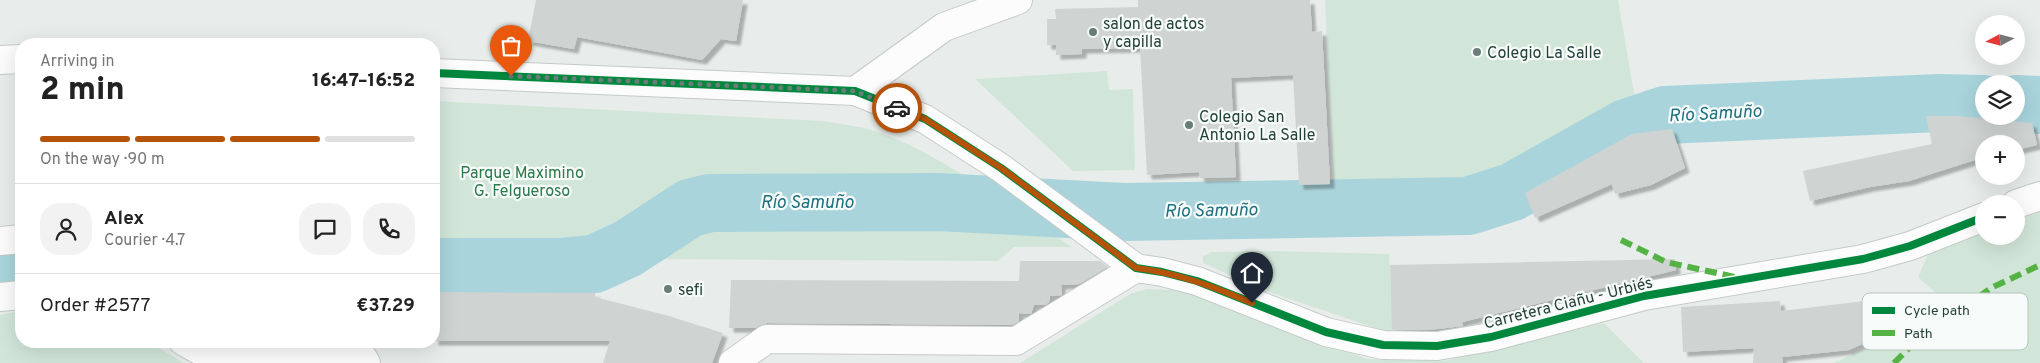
<!DOCTYPE html>
<html lang="en">
<head>
<meta charset="utf-8">
<style>
	:root { --surface:#fff; --page:#f2f2f2; --text:#222; --muted:#767676; --line:#e0e0e0; --accent:#b45309 }
	body { margin:0; font-family:Overpass,sans-serif; background:var(--page); color:var(--text); height:100vh; display:flex; flex-direction:column; font-size:19px; white-space:nowrap }
	* { box-sizing:border-box; margin:0 }
	p { font-size:16px; color:var(--muted) }
	.icon { flex:none; width:28px; height:28px; fill:none; stroke:currentColor; stroke-width:2; stroke-linecap:round; stroke-linejoin:round }
	.map { position:relative; flex:1; overflow:hidden }
	.sheet { position:absolute; left:15px; top:38px; width:425px; height:310px; display:flex; flex-direction:column; background:var(--surface); border-radius:20px; box-shadow:0 5px 20px #0002 }
	.sheet>* { flex:none }
	.needle { width:32px; rotate:263deg }
	.buttons { position:absolute; left:1975px; top:15px; display:grid; gap:10px }
	.buttons a { display:grid; place-items:center; width:50px; height:50px; border-radius:50%; background:var(--surface); box-shadow:0 5px 20px #0002; font-size:25px }
	.pin { position:absolute; display:grid; place-items:center; width:42px; height:42px; color:#fff; margin:-51px -21px; border-radius:50% 50% 50% 0; rotate:-45deg; box-shadow:0 0 5px #0007 }
	.pin .icon { rotate:45deg }
	.courier { position:absolute; display:grid; place-items:center; width:50px; height:50px; margin:-25px; border:4px solid #b45309; border-radius:50%; background:#fff; color:#222; box-shadow:0 1px 6px #0007 }
	.headline em { font-style:normal; font-weight:800 }
	.headline div { display:flex; flex-direction:column-reverse }
	.headline { display:flex; align-items:center; justify-content:space-between; height:85px; padding:0 25px }
	h1 { font-size:32px; font-weight:800; line-height:38px }
	.bar { display:grid; grid-template-columns:repeat(4,1fr); gap:8px 5px; align-content:center; height:60px; padding:0 25px }
	.bar i { height:6px; border-radius:4px; background:var(--line) }
	.bar .selected { background:var(--accent) }
	.bar p { grid-column:span 4 }
	.line { display:flex; align-items:center; gap:12px; padding:0 25px; border-top:1px solid var(--line) }
	.line div { flex:1 }
	.round { display:grid; place-items:center; flex:none; width:52px; height:52px; border-radius:20px; background:var(--page) }
	.map>svg:first-child { display:block }
	.green { fill:#d1e6d8 }
	.lines { fill:none; stroke-linecap:round; stroke-linejoin:round }
	.river { stroke:#a9d4db; stroke-width:58 }
	.building { fill:#cfd4d2; filter:url(#shadow) }
	.street-casing { stroke:#c5cac8; stroke-width:30 }
	.secondary-casing { stroke:#c3cbc8; stroke-width:30 }
	.street { stroke:#fcfcfc; stroke-width:28 }
	.secondary { stroke:#fcfcfc; stroke-width:28 }
	.quiet { stroke:#55b346; stroke-width:6; stroke-dasharray:12 6; stroke-linecap:butt }
	.cycleway-casing { stroke:#f7fbf9; stroke-width:11 }
	.cycleway { stroke:#00873e; stroke-width:8 }
	.done { stroke:#697e78; stroke-width:5; stroke-dasharray:0 9 }
	.route { stroke:#b45309; stroke-width:6 }
	.poi-dot { fill:#697e78; stroke:#f7fbf9; stroke-width:2 }
	.labels { text-anchor:middle; stroke-width:4.5; stroke-linejoin:round; paint-order:stroke }
	.poi-label { font-size:16px; fill:#24423a; stroke:#f7fbf9; text-anchor:start }
	.park-label { font-size:16px; fill:#2d7a4b; stroke:#f7fbf9 }
	.street-label { font-size:16px; fill:#24423a; stroke:#f7fbf9 }
	.water-label { font-size:18px; font-style:italic; fill:#1c6f80; stroke:#f7fbf9 }
	.key { fill:#f7fbf9; stroke:#b8c4c0; stroke-width:1 }
	.key-label { font-size:14px; fill:#24423a }
</style>
</head>
<body>
<div class="map">
<svg width="2040" height="363" viewBox="0 0 2040 363">
	<defs>
		<filter id="shadow"><feDropShadow dx="4.5" dy="4.5" stdDeviation="1" flood-color="#0004"/></filter>
	</defs>
	<rect width="100%" height="100%" fill="#e8edeb"/>
	<path class="green" d="M1325,0H1618L1636,105L1605,115L1471,185L1334,189Z
		M1107,71L1109,90L1133,89L1135,170L1073,171L975,79Z
		M434,101L822,121C844,124 866,127 886,135C920,147 952,169 982,186L688,180L618,244L580,257L434,256Z
		M2040,204V363H1834L1876,344L1931,314L1939,296L1918,277L1933,243L1984,230V236H2016V210Z
		M698,206H1010L1072,247H1014L998,261L637,259Z
		M1274,251L1389,254L1393,334L1263,290L1203,263V256L1212,252Z
		M1147,289L1174,290L1207,297L1367,359L1444,361L1604,323L1644,363H1020L1130,294Z
		M21,311V341H147L184,363H0V315Z"/>
	<g class="lines">
		<path class="river" d="M2016,104L2040,105
			M434,267H561L594,264L627,249L690,208L710,203L938,202L1124,212L1468,206L1512,192L1626,128L1665,115L1939,103L1984,104
			M0,273L21,269"/>
	</g>
	<path class="building" d="M536,0H743L736,41L721,39L702,60L577,37L574,49L528,41Z
		M1138,0H1310L1312,32L1322,31L1330,184L1299,185L1293,75L1231,78L1236,177L1200,178L1199,172L1147,175L1140,48L1082,49V54L1056,55V45H1047V19H1056L1055,9L1138,7Z
		M1926,116H1957L2032,123L2037,145L2016,150V144H1984V157L1909,181L1870,187L1810,201L1803,171L1932,144Z
		M1672,129L1685,168L1651,185L1615,194L1612,184L1535,218L1525,193L1632,134Z
		M1675,259L1676,270L1462,322L1463,326L1428,330H1392L1390,265Z
		M1020,261H1100L1108,267L1079,284L1061,285L1062,295L1050,296L1049,302L1045,305H1034L1031,314L1019,313V321L1012,325L767,323L755,328H729L731,280L1019,281Z
		M434,292L595,293V297L669,316L723,333L712,363H603L610,341H434Z
		M1873,300L1875,338L1849,350L1782,357L1783,363H1753L1754,348L1683,352L1681,307L1780,301L1781,311Z"/>
	<g class="lines">
		<defs>
			<path id="street" d="M855,91L944,27L1018,0
				M0,241L21,239
				M213,358H363L366,363
				M733,363L767,339L1016,341L1136,268"/>
			<path id="secondary" d="M0,60L21,59
				M434,73L855,91L925,119L1001,168L1136,268L1162,272L1197,281L1326,332L1383,345L1437,346L1491,337L1644,296L1863,259L1910,246L1984,217
				M2016,204L2040,196
				M0,297L21,295
				M183,341L222,363"/>
		</defs>
		<use href="#street" class="street-casing"/>
		<use href="#secondary" class="secondary-casing"/>
		<use href="#street" class="street"/>
		<use href="#secondary" class="secondary"/>
		<path class="quiet" d="M1621,240L1666,262L1735,277
			M1894,363L1910,347L1991,288L2040,265"/>
		<defs>
			<path id="cycleway" d="M434,73L855,91L925,119L1001,168L1136,268L1162,272L1197,281L1326,332L1383,345L1437,346L1491,337L1644,296L1863,259L1910,246L1984,217"/>
		</defs>
		<use href="#cycleway" class="cycleway-casing"/>
		<use href="#cycleway" class="cycleway"/>
	</g>
	<g class="lines">
		<path class="done" d="M511,76L855,91L897,108"/>
		<path class="route" d="M897,108L925,119L1001,168L1136,268C1178,273 1214,287 1252,303"/>
	</g>
	<g class="poi-dot">
		<circle cx="1093" cy="32" r="5"/>
		<circle cx="1477" cy="52" r="5"/>
		<circle cx="1189" cy="125" r="5"/>
		<circle cx="668" cy="289" r="5"/>
	</g>
	<g class="labels">
		<g class="poi-label">
			<text x="1103" y="29">salon de actos<tspan x="1103" dy="18">y capilla</tspan></text>
			<text x="1487" y="58">Colegio La Salle</text>
			<text x="1199" y="122">Colegio San<tspan x="1199" dy="18">Antonio La Salle</tspan></text>
			<text x="678" y="295">sefi</text>
		</g>
		<g class="park-label">
			<text x="522" y="178">Parque Maximino<tspan x="522" dy="18">G. Felgueroso</tspan></text>
		</g>
		<g class="street-label">
			<text transform="translate(1568 302) rotate(-14)" y="6">Carretera Ciañu - Urbiés</text>
		</g>
		<g class="water-label">
			<text transform="translate(1715 113) rotate(-3)" y="6">Río Samuño</text>
			<text x="807" y="208">Río Samuño</text>
			<text transform="translate(1211 210) rotate(-1)" y="6">Río Samuño</text>
		</g>
	</g>
	<rect x="1862" y="293" width="166" height="57" rx="8" class="key"/>
	<rect x="1872" y="307" width="23" height="7" fill="#00873e"/>
	<rect x="1872" y="330" width="23" height="6" fill="#55b346"/>
	<g class="key-label">
		<text x="1904" y="315">Cycle path</text>
		<text x="1904" y="338">Path</text>
	</g>
</svg>
<div class="buttons">
<a><svg class="needle" viewBox="-14 -14 28 28"><path d="M0-13l5 13h-10z" fill="#e53935"/><path d="M0 13l5-13h-10z" fill="#767676"/></svg></a>
<a><svg class="icon" aria-label="layers" viewBox="0 0 24 24"><path d="M12 4l9 5-9 5-9-5zM3 14l9 5 9-5"/></svg></a>
<a>+</a>
<a>−</a>
</div>
<div class="pin" style="left:511px;top:76px;background:#ea580c"><svg class="icon" aria-label="bag" viewBox="0 0 24 24"><path d="M5 8h14l-1 12H6zM9 8a3 3 0 0 1 6 0"/></svg></div>
<div class="pin" style="left:1252px;top:303px;background:#1f2937"><svg class="icon" aria-label="home" viewBox="0 0 24 24"><path d="M3 11l9-7 9 7M6 9v11h12V9"/></svg></div>
<div class="courier" style="left:897px;top:108px"><svg class="icon" aria-label="car" viewBox="0 0 24 24"><path d="M5 17H2v-5l4-1 3-4h7l3 4 3 1v5h-3M9 17h6M6 11h13"/><circle cx="7" cy="17" r="2"/><circle cx="17" cy="17" r="2"/></svg></div>
<section class="sheet">
<div class="headline"><div><h1>2 min</h1><p>Arriving in</p></div><em>16:47–16:52</em></div>
<div class="bar"><i class="selected"></i><i class="selected"></i><i class="selected"></i><i></i><p>On the way · 90 m</p></div>
<div class="line" style="height:90px"><a class="round"><svg class="icon" aria-label="person" viewBox="0 0 24 24"><circle cx="12" cy="8" r="4"/><path d="M4 21q1-7 8-7t8 7"/></svg></a><div><b>Alex</b><p>Courier · 4.7</p></div><a class="round"><svg class="icon" aria-label="chat" viewBox="0 0 24 24"><path d="M4 5h16v11H9l-5 4z"/></svg></a><a class="round"><svg class="icon" aria-label="phone" viewBox="0 0 24 24"><path d="M5 4h4l2 5-3 2q2 4 5 5l2-3 5 2v4C11 20 4 13 5 4z"/></svg></a></div>
<div class="line" style="height:65px"><div>Order #2577</div><b>€37.29</b></div>
</section>
</div>
</body>
</html>
